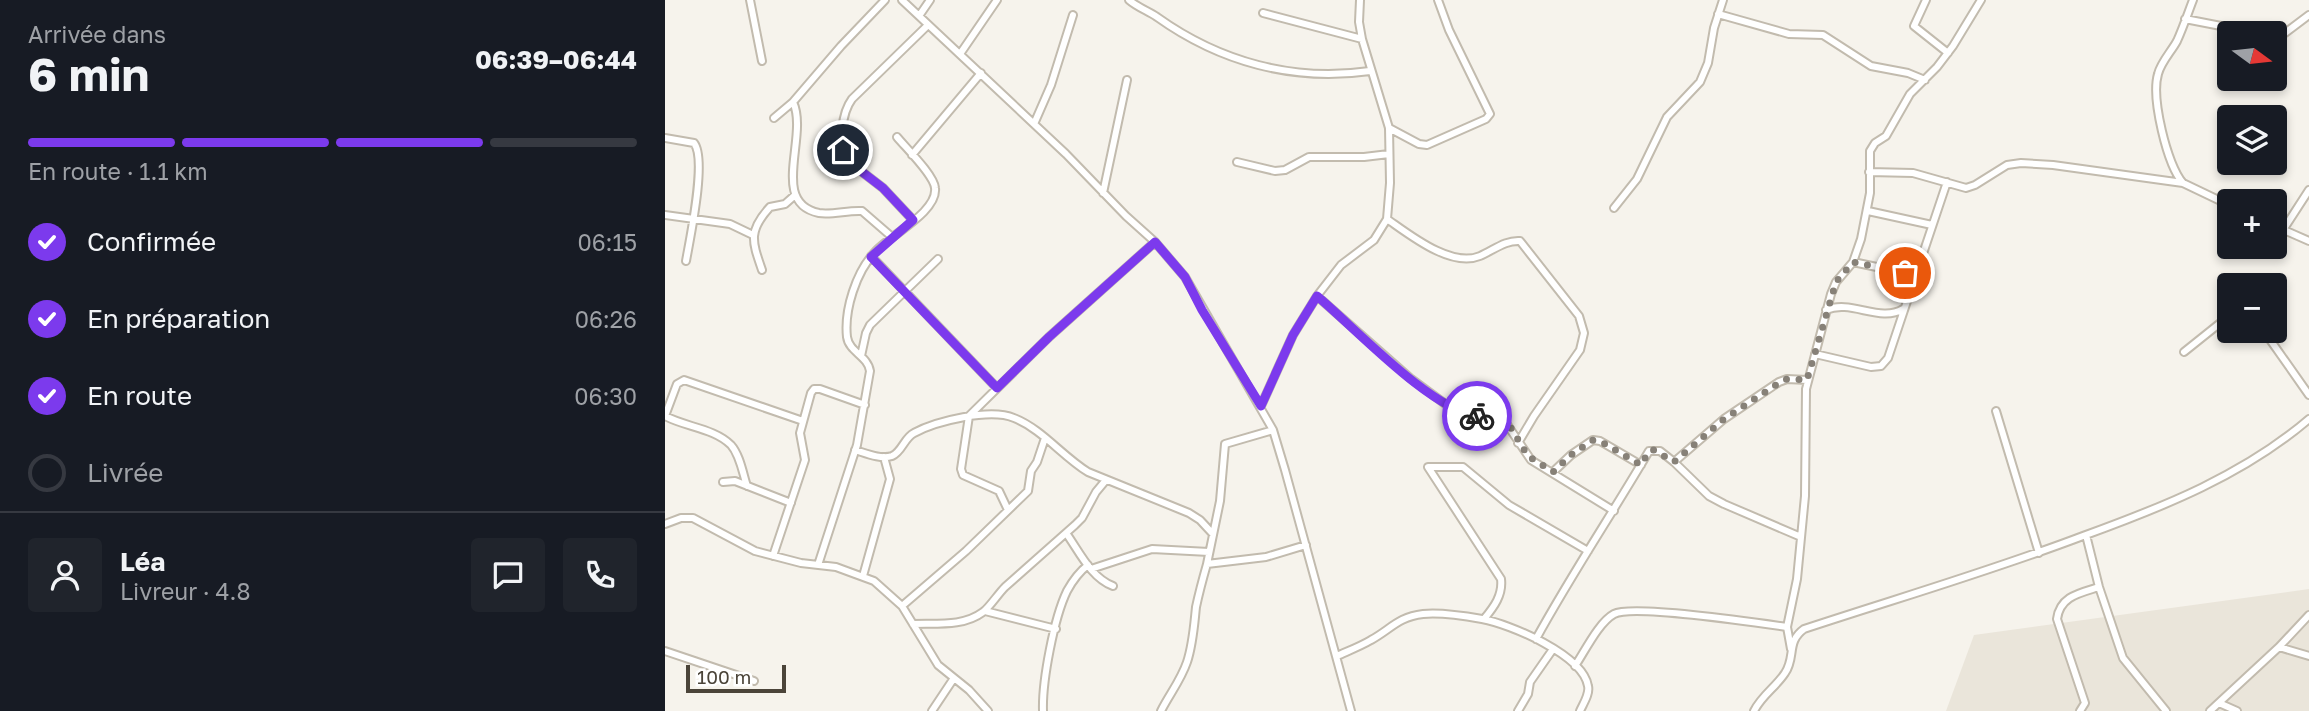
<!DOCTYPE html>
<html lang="fr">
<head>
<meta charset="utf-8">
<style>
	:root { --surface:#171b24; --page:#20242c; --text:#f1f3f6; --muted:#9ea1a6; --line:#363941; --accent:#7c3aed }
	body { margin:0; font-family:"Golos Text",sans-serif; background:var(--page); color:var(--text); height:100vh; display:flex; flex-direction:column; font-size:26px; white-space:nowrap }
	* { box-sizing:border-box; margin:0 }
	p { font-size:23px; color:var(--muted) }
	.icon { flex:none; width:38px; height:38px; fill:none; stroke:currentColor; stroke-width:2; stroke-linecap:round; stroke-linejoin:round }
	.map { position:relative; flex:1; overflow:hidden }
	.details { display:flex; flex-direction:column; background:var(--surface); width:665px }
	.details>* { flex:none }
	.needle { width:46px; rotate:105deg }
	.controls { position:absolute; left:1552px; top:21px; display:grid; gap:14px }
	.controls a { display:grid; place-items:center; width:70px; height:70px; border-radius:7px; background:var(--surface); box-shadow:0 4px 10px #0003; font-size:35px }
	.scale { position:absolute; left:21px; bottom:18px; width:100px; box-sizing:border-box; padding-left:7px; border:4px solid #4b4439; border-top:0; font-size:19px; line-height:24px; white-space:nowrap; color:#4b4439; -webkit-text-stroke:5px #fff; paint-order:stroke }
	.pin { position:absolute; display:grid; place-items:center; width:60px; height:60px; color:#fff; margin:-30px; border:4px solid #fff; border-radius:50%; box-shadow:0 2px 7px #0007 }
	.courier { position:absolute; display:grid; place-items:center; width:70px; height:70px; margin:-35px; border:5px solid #7c3aed; border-radius:50%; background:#fff; color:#222; box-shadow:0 2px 9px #0007 }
	.overview em { font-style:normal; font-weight:700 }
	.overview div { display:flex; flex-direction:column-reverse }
	.overview { display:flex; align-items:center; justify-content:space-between; height:119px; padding:0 28px }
	h1 { font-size:46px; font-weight:700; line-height:52px }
	.bar { display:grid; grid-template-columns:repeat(4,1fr); gap:10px 7px; align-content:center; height:84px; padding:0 28px }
	.bar i { height:9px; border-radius:5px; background:var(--line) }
	.bar .active { background:var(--accent) }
	.bar p { grid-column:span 4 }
	.line { display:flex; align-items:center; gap:18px; padding:0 28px; border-top:2px solid var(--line) }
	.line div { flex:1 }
	.round { display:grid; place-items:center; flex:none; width:74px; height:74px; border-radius:7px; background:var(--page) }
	ol { padding:0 28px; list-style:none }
	li { display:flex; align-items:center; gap:21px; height:77px }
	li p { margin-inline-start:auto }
	li .icon { padding:7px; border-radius:50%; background:var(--accent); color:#fff; stroke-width:4 }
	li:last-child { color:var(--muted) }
	li i { width:38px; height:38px; border:4px solid var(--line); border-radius:50% }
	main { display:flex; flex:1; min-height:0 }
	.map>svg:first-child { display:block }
	.residential { fill:#eae5da }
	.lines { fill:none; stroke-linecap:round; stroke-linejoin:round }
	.street-casing { stroke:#c2bbae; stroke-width:10 }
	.street { stroke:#fff; stroke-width:6 }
	.done { stroke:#878178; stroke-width:7; stroke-dasharray:0 12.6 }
	.route { stroke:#7c3aed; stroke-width:9 }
</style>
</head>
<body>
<main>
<section class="details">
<div class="overview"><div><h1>6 min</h1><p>Arrivée dans</p></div><em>06:39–06:44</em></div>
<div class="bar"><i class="active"></i><i class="active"></i><i class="active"></i><i></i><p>En route · 1.1 km</p></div>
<ol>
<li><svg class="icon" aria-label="check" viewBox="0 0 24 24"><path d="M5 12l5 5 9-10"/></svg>Confirmée<p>06:15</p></li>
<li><svg class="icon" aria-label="check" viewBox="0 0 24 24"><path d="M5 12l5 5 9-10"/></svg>En préparation<p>06:26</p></li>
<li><svg class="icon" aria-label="check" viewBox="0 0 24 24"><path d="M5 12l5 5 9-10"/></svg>En route<p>06:30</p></li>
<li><i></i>Livrée</li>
</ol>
<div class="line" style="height:126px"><a class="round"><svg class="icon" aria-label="person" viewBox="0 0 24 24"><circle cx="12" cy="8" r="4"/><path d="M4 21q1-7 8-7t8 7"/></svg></a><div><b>Léa</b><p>Livreur · 4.8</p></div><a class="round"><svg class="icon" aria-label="chat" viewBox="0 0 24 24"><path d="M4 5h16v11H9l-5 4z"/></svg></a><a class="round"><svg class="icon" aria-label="phone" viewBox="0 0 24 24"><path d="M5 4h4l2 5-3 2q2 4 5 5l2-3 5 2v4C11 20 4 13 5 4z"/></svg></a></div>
</section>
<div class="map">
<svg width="1644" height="711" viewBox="0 0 1644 711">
	<rect width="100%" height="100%" fill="#f6f3ec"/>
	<path class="residential" d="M1644,589V711H1281L1309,635Z"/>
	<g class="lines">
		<defs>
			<path id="street" d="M85,0L97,61
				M237,0L401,154L461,216L490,242L520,277L608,430L620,470L686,711
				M464,0C472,7 483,11 492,17C555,62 628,82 705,71
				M1261,0L1249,26L1283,53
				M598,13L697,39
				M1053,14L1124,34L1158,35L1206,66L1243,73L1260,80
				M254,16L265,0
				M1520,19L1592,33
				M1610,36L1620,33L1644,15
				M295,54L332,0
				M128,102C144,136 104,203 154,213C168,215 183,210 197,211L227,237
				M109,118L128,102L176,46L220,0
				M369,124L386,85L408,15
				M724,128L754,144L762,145L821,119L825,114L784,30L773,0
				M0,138L29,143C42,159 25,238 21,261
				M247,155L316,73
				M572,162L610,171L620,170L644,157H699L724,154
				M1204,172L1248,173L1301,188L1310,185L1342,165L1356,163L1388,165L1518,183L1564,205
				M1518,183C1502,165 1486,98 1493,74C1496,62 1506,52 1512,41C1518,28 1523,13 1528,0
				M438,193L462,80
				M949,208L972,179L1002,117L1035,82L1043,63L1049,28L1058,0
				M1203,211L1267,225
				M0,215L65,224L88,235
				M722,219C745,235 786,268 815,256C829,250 840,240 855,241L914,316L919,333L915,350L869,416L853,443
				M248,220L218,188L179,158C175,141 176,114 187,99L263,25
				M1610,226L1644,241
				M1618,230L1644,190
				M206,256L332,388
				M1188,262L1240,273L1252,266
				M97,270C87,241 83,231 105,207L120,204L129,196
				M652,296L745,378L783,406L803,415L839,420L866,460L949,511
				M1161,310C1186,299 1215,323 1238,309
				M1599,331L1644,395
				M1519,352L1564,316
				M1150,354L1206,367L1216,366L1223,358L1282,182
				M196,356L201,333L205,325L273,259
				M596,406L628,335L652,296L676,265L709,240L722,219L725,183L724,128L697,39L694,22L695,0
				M1331,411L1374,553
				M0,416L12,384L19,380L138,421
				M0,416C20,427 49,428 66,445C75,455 78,474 82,486
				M190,450C200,453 216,460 227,456C237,452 239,438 249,433C271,421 325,408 349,418C377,429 397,456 423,472L524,513L535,520L548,534
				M1009,462L1059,419L1114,382L1122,379L1142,380
				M888,472L906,455L928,440L935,441L976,465
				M58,482L70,481L126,503
				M343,510L334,491L298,475L296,469L304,416L384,337L490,242
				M0,524L16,518H28L90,551L136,563L171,567L209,581L237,606L273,665L304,690L323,711
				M401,533C414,551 426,578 448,586
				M1421,535L1434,587L1458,658L1501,711
				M108,556L140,460L135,433L146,393L149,389H155L200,405
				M542,564L555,501L560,444L608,430
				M153,565L192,445L205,371C203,356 184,352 182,337C179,310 191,272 210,252C225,235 273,212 270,188C269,175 241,148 232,137
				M426,569L487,549L544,552
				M198,576L225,479L219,457
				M237,606L301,551L363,491L366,471L372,462L380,438
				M320,611L391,629
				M819,619C829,607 838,595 836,579L763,467H798L844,505L923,551
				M248,624C271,623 298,627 318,612C324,608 333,594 340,587L410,525L417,518L431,492L441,480
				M871,639C906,575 947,514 984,451H995L1009,462L1044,496L1059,504L1136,537
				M1614,647L1644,656
				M1126,649L1122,627L1132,579L1140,496L1141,389L1166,294L1171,282L1188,262L1196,239L1205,193V151L1210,143L1221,136L1245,94L1272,67L1288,46L1316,0
				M0,651L89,681
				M672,656C683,651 696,646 706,640C726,629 733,617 758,614C776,612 800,616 817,619C845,624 918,655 923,686C925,694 918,704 915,711
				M910,666C920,651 934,622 949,614C967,604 1094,623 1122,627
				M1554,703L1572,711
				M267,711L289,678
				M378,711C377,681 389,618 402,591C408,580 414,572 423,565
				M496,711C504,695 516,680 522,662C528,644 529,626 531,607C534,593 538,578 542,564L601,557L641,545
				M853,711L863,694L865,682L888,649
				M1089,711C1097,695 1111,687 1120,673C1131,657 1121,642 1139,629C1233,598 1326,571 1418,536C1498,507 1579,475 1644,419
				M1415,711L1420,703L1392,619C1395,596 1415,593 1434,587
				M1545,711L1614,647L1644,615"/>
		</defs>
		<use href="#street" class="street-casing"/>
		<use href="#street" class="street"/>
	</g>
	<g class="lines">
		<path class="done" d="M812,416L843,423L863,456L888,472L906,455L928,440L935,441L976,465L984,451L989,450L1009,462L1059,419L1114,383L1122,379L1142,380L1171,282L1188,262L1240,273"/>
		<path class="route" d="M178,150L179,158L218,188L248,220L206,257L332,388L384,337L490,242L520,277L537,310L596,406L628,335L652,296C689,327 766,410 812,416"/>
	</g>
</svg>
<div class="controls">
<a><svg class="needle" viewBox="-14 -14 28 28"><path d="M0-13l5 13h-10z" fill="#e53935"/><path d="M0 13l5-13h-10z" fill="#9ea1a6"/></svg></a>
<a><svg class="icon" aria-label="layers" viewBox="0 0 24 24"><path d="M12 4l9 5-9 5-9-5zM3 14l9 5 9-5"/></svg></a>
<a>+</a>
<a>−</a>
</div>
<div class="scale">100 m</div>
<div class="pin" style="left:1240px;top:273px;background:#ea580c"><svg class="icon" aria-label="bag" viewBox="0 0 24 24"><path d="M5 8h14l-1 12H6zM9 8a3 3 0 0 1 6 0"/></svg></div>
<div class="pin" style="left:178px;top:150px;background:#1f2937"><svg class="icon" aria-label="home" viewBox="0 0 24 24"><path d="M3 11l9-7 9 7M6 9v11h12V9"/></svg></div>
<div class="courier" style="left:812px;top:416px"><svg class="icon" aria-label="bike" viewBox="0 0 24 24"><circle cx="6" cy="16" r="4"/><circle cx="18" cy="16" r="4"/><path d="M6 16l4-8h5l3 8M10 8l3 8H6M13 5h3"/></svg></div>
</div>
</main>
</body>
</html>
